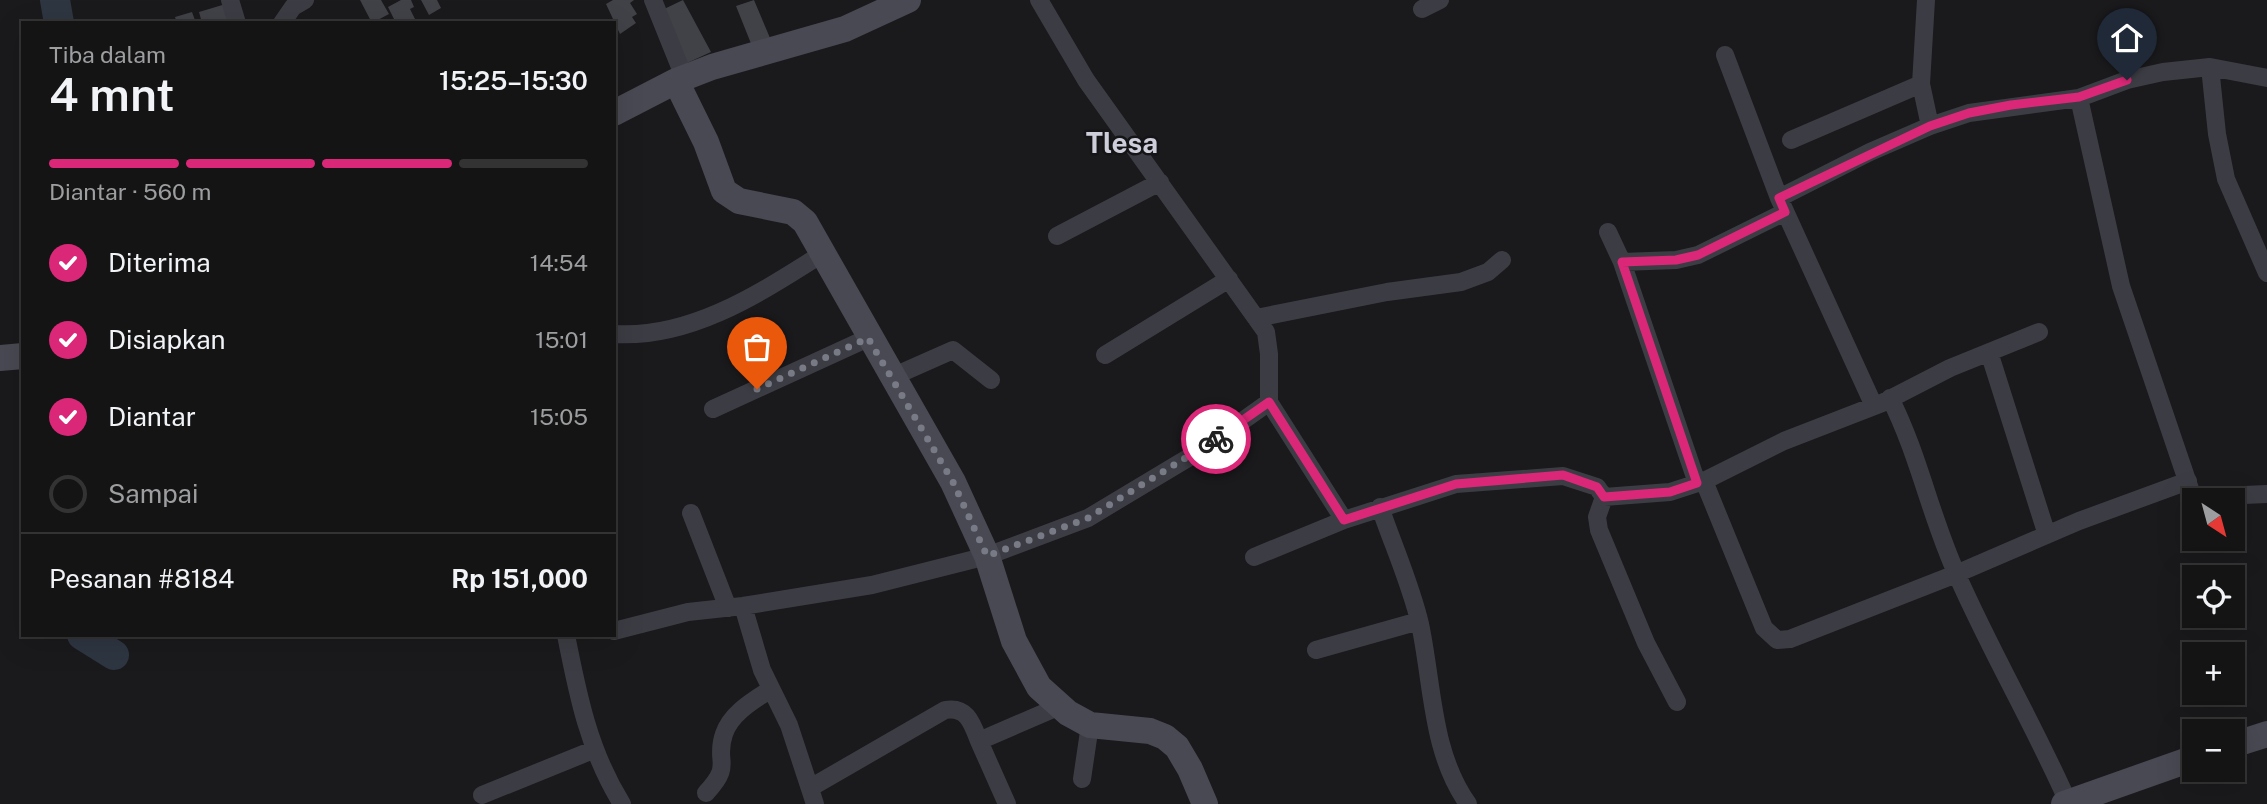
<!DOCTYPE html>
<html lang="id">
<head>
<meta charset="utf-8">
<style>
	:root { --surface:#141415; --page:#212122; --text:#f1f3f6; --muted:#9d9ea0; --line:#333334; --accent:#db2777 }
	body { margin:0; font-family:"Public Sans",sans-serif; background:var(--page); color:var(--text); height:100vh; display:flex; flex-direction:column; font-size:26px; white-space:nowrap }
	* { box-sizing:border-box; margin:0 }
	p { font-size:23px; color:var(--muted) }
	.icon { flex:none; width:38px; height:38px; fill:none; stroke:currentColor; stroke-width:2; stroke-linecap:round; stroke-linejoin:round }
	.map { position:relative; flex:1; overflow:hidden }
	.drawer { position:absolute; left:21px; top:21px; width:595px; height:616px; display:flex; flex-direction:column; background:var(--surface); border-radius:0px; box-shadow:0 7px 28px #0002,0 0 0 2px var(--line) }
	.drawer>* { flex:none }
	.needle { width:46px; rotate:144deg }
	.controls { position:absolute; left:2182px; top:488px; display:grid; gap:14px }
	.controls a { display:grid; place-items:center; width:63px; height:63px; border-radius:0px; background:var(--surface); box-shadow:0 7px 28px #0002,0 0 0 2px var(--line); font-size:35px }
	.pin { position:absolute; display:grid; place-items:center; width:60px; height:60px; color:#fff; margin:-72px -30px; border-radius:50% 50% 50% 0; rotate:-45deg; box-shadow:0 0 7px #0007 }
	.pin .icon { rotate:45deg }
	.courier { position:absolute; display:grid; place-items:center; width:70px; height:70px; margin:-35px; border:5px solid #db2777; border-radius:50%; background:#fff; color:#222; box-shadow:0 2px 9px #0007 }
	.headline em { font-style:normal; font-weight:600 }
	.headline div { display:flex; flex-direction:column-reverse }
	.headline { display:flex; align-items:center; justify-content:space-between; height:119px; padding:0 28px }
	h1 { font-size:46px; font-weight:600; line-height:52px }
	.bar { display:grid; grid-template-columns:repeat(4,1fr); gap:10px 7px; align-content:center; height:84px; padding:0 28px }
	.bar i { height:9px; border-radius:5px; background:var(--line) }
	.bar .selected { background:var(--accent) }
	.bar p { grid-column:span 4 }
	.line { display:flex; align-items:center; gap:18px; padding:0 28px; border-top:2px solid var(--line) }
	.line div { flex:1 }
	ol { padding:0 28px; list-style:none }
	li { display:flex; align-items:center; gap:21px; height:77px }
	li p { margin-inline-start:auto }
	li .icon { padding:7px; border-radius:50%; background:var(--accent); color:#fff; stroke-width:4 }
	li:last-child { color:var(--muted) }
	li i { width:38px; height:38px; border:4px solid var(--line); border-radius:50% }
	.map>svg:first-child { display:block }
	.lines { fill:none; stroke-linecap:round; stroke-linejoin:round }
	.river { stroke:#2e3642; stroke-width:30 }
	.building { fill:#414247 }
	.street { stroke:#3c3c44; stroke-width:18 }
	.secondary { stroke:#484952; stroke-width:26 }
	.done { stroke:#787a85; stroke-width:7; stroke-dasharray:0 12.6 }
	.route { stroke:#db2777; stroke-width:9 }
	.labels { text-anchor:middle; stroke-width:5; stroke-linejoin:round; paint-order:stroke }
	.quarter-label { font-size:28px; font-weight:bold; fill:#cdced9; stroke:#151518 }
</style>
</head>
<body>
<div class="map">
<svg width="2267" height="804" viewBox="0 0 2267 804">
	<rect width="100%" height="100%" fill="#1a1a1c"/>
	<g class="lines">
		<path class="river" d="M55,0L59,23
			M82,635L114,655"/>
	</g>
	<path class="building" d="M360,0H381L389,14L372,23Z
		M401,0H411L414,7L410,9L417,23H396L388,7Z
		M421,0H437L441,8L429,15Z
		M613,0H634L630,3L637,14L632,17L636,23L620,34L606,4Z
		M683,0L711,52L687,63L662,10Z
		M754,0L770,38L752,46L736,6Z
		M229,3L234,23H202L199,12Z
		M192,12L196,23H177L175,17Z"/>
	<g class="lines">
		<path class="street" d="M230,0L237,23
			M653,0L684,77
			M1039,0L1086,80L1266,332L1269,354V402
			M1926,0L1921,84L1930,126
			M1422,9L1440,0
			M282,23L293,7L305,0
			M1725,55L1779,198L1874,406
			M2210,67L2217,134L2226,179L2267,273
			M2079,98L2121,286L2191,492L2198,497L2267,494
			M1791,140L1921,84
			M1779,198L1870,152L1930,126L1969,113L2079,98L2127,80L2163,72L2210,67L2267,78
			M1608,232L1622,262L1676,260L1698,255L1785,212
			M1057,236L1160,182
			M1622,262L1697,483
			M1256,318L1387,292L1461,282L1488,272L1502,260
			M614,334C691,339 760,293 822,254
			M1989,352L2047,535
			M1105,355L1229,279
			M892,377L953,350L991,380
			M1890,398C1919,455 1931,519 1958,577C1992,654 2034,725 2068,802
			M713,409L868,338
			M1704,481L1764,628L1777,640L1790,639L1956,574L2079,521L2188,481
			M1604,497L1670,492L1704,481L1784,441L1882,403L1950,368L2039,332
			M1380,507C1393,545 1411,585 1420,624C1433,685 1431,752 1468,804
			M691,513L728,608
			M1254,557L1344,520
			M743,606L762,670L789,725L815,804
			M614,631L688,612L743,606L872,585L987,556L1088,518L1203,449L1269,402L1344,520L1456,484L1563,476L1597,487L1604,497L1597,517L1599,530L1646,643L1677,702
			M566,635C578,696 589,751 622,804
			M1316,650L1419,621
			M1082,779L1090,725
			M810,788L945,710C967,706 972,723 979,741
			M706,793C734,763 714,763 724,734C731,713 754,700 771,689
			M482,795L593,750
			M1007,804L979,741L1060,706"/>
		<path class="secondary" d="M676,81L712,67L845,29L908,0
			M614,113L676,81L706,142L724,191L739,201L793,212L805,222L953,482L987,556L1014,641L1039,687L1068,713L1090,725L1150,731L1165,737L1177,747L1190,769L1205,804
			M0,358L23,356
			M2233,745L2267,734
			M2064,804L2194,758"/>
	</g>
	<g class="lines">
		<path class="done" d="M757,389L868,338L953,482L987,556L1088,518L1216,439"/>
		<path class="route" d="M1216,439L1269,402L1344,520L1456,484L1563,475L1597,487L1604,497L1670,492L1697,483L1622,262L1676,260L1698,255L1785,212L1779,198L1930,126L1969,113L2011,105L2079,97L2127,80"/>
	</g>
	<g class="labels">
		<g class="quarter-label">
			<text x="1122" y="153">Tlesa</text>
		</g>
	</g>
</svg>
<div class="controls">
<a><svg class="needle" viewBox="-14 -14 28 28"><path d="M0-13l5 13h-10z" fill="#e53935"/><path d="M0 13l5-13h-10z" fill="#9d9ea0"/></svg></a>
<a><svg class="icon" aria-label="locate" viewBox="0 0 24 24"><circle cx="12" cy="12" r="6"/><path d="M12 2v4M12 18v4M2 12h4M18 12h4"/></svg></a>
<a>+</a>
<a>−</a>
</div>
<div class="pin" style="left:757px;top:389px;background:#ea580c"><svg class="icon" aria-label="bag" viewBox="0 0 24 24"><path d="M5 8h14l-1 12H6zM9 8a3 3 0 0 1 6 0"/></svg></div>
<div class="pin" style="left:2127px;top:80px;background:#1f2937"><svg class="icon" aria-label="home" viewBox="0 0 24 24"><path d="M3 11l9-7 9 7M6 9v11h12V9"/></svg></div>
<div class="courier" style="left:1216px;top:439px"><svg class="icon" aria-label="bike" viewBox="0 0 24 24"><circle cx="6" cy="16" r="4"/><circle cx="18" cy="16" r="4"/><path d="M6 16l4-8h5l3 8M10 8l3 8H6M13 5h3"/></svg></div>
<section class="drawer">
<div class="headline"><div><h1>4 mnt</h1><p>Tiba dalam</p></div><em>15:25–15:30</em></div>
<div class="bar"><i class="selected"></i><i class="selected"></i><i class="selected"></i><i></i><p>Diantar · 560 m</p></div>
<ol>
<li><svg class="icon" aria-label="check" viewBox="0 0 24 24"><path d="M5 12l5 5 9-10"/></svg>Diterima<p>14:54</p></li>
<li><svg class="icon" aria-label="check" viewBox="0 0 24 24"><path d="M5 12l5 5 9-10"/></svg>Disiapkan<p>15:01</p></li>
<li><svg class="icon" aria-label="check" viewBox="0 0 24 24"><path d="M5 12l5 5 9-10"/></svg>Diantar<p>15:05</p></li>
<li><i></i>Sampai</li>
</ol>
<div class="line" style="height:91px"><div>Pesanan #8184</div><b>Rp 151,000</b></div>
</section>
</div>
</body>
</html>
